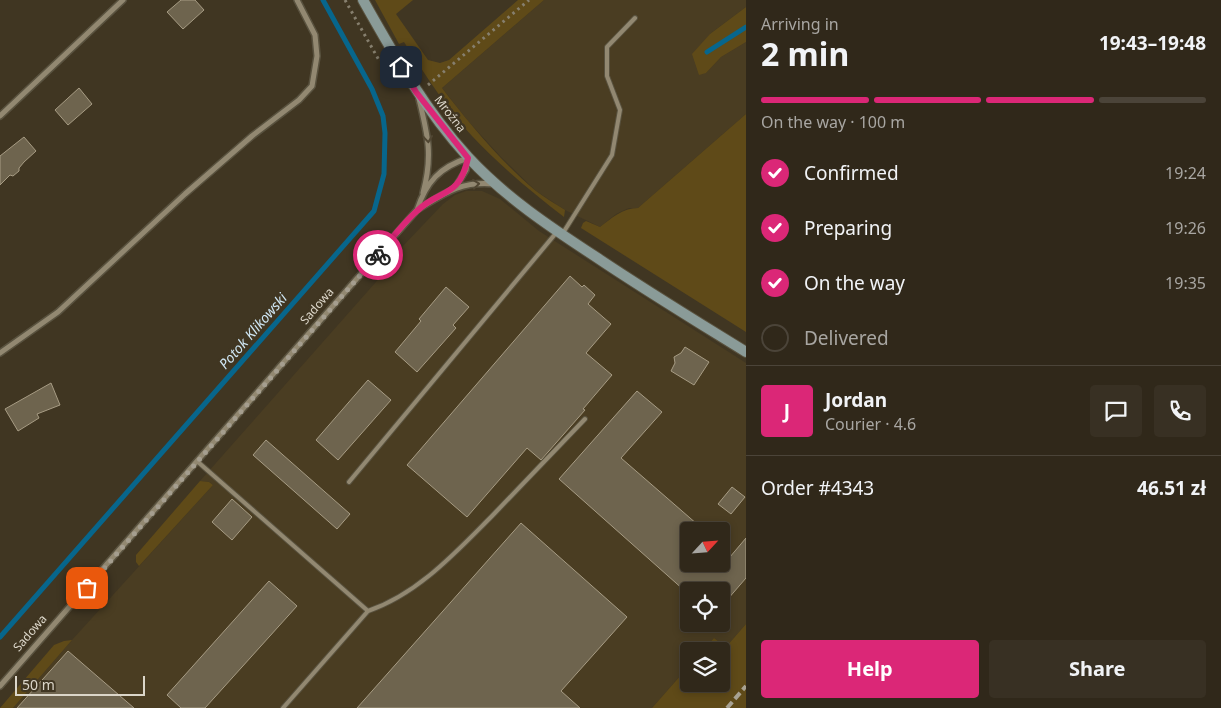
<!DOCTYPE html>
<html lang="en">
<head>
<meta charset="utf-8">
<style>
	:root { --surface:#30281a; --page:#383023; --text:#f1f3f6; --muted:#a8a6a2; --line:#4b4439; --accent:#db2777 }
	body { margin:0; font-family:"Noto Sans",sans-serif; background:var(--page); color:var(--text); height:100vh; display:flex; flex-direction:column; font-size:19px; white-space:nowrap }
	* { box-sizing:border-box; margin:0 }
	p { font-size:16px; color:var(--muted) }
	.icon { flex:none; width:28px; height:28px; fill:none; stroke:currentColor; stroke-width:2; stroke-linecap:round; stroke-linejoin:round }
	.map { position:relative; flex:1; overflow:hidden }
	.sheet { display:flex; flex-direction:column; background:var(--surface); width:475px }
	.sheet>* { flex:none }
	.needle { width:32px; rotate:64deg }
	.buttons { position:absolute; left:680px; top:522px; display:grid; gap:10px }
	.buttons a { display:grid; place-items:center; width:50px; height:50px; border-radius:5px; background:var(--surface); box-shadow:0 2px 8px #0003,0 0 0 1px var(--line); font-size:25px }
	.scale { position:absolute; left:15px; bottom:12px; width:130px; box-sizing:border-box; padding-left:5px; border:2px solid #dbd6c9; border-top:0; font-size:14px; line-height:18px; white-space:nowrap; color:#dbd6c9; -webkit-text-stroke:4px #403622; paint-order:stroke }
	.pin { position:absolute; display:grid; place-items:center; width:42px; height:42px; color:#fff; margin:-21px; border-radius:10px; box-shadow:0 2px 8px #0006 }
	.courier { position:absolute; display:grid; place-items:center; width:50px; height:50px; margin:-25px; border:4px solid #db2777; border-radius:50%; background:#fff; color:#222; box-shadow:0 1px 6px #0007 }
	.overview em { font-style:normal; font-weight:700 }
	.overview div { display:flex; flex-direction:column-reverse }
	.overview { display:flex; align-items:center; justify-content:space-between; height:85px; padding:0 15px }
	h1 { font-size:32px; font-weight:700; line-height:38px }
	.bar { display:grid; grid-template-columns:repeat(4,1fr); gap:8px 5px; align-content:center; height:60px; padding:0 15px }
	.bar i { height:6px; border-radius:4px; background:var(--line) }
	.bar .active { background:var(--accent) }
	.bar p { grid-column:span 4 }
	.line { display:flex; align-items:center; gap:12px; padding:0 15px; border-top:1px solid var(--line) }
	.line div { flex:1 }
	.round { display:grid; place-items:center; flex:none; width:52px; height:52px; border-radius:5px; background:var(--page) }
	ol { padding:0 15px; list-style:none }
	li { display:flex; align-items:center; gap:15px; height:55px }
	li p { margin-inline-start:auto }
	li .icon { padding:5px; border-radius:50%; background:var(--accent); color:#fff; stroke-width:4 }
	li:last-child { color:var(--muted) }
	li i { width:28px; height:28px; border:2px solid var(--line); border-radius:50% }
	.button { display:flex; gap:10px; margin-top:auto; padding:10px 15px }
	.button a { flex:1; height:58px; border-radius:5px; background:var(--accent); color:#fff; font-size:20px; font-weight:700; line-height:58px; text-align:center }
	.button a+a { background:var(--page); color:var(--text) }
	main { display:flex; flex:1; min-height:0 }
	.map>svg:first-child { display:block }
	.built { fill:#4a3d22; fill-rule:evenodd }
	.green { fill:#5f4a18 }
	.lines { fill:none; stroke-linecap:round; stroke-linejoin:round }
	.stream { stroke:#07668c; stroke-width:5 }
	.building { fill:#6e644e; stroke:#a79c84 }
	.lane-casing { stroke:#59523f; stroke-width:6 }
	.street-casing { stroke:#59523f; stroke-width:8 }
	.secondary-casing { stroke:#59523f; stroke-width:12 }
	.path { stroke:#867f6e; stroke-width:3; stroke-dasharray:2.5 4; stroke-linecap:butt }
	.lane { stroke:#928871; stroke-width:4 }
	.street { stroke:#928871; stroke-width:5 }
	.secondary { stroke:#8a9b98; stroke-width:10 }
	.rail { stroke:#a8a292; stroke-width:4; stroke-dasharray:8 4; stroke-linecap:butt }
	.oneway { stroke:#504632 }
	.done { stroke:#a59e8f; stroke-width:5; stroke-dasharray:0 9 }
	.route { stroke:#db2777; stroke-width:6 }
	.labels { text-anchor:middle; stroke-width:5; stroke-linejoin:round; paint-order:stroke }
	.street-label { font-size:12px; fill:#dbd6c9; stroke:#403622 }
	.water-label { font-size:14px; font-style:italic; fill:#cfe6f3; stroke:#403622 }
</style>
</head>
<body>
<main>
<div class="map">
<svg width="746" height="708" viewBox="0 0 746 708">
	<rect width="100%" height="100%" fill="#403622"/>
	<path class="built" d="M544,0H746V7L710,34L706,73L721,57L746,42V114L638,208H629L616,214L600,227L565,210L536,191L501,157L468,121L442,88Z
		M466,191H482L500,199L539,231L746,363V624L726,647L714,638L702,651H689V666L652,708H13L72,640L213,485L209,482L200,481L383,274V267L443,204L455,195ZM689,531H721V564H689ZM689,591H721V624H689Z"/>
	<path class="green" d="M375,0H413L396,14L428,60L440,63L449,60L518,0H544L442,88C468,122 502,163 536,191C545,198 556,204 565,210L564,217C532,192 500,166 472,136C446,108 425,74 404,42L399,44Z
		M746,7V42L721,57L706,73L699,75L692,54L710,34Z
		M746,114V332L581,228L583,223L586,221L600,227C612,218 622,208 638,208Z
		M200,481L209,482L213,485L139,566L136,562V555Z
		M746,624V708H652L689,666V684H721V651H702L714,638L726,647Z
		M72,640L13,708H0L54,645L64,641Z"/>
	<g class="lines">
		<path class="stream" d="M707,52L746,27
			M0,637L374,211L384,174L385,133L383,116L372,89L323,0"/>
	</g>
	<path class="building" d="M181,0H195L204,10L183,29L167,12Z
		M79,88L92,104L68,125L55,110Z
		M24,137L36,151L24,162L19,168V171L13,176L10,175L0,185V156Z
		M570,276L582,287L584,285L595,295L588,304L611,324L586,353L612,375L583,409L585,410L541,460L527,448L467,517L407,465Z
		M446,287L469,307L453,325L456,328L417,372L395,352L421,321L419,319Z
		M685,347L709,362L694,385L671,371L675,363L674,357L681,353Z
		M368,380L391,400L338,460L316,440Z
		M51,383L60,405L37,414L39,418L18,431L5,409Z
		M637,391L662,412L621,458L705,531H689V564H724L746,538V578L721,607V591H685L559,479Z
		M266,440L350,514L337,529L253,455Z
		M732,487L745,497L731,514L718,504Z
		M232,499L252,517L232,540L212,522Z
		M521,523L627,617L561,691L580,708H357Z
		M269,581L297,606L205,708H181L167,695Z
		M68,651L134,708H17Z"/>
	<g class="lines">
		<defs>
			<path id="lane" d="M563,233L612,155L620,110L607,76V47L635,18
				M198,462L368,611L283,708
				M349,482L556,233
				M368,611C418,594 456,552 492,516C523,484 554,451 585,419"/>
			<path id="street" d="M419,99C428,136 433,156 423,193
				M0,116L123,0
				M455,188L466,170L468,159
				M417,210C426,182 440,167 468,158
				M0,353L58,312L185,194L252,136L299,100L312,86L317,56L315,35L297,0
				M0,686L417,210C445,193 460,181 494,184"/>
			<path id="secondary" d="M363,0C394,55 425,110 468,157C505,197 550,227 596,257C645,290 696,321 746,352"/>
		</defs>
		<use href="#lane" class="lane-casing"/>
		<use href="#street" class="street-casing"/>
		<use href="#secondary" class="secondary-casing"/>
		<path class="path" d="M345,0L380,62L383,61
			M428,85L529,0"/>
		<use href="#lane" class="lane"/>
		<use href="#street" class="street"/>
		<use href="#secondary" class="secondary"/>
		<path class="rail" d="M727,708L746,686"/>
	</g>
	<defs><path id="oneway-chevron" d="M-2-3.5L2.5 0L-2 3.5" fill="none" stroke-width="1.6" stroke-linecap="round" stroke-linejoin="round" transform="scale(1.25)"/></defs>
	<g class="oneway">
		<use href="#oneway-chevron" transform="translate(428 139) rotate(84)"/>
		<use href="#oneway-chevron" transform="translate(476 184) rotate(-6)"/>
	</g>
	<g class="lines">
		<path class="done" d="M87,588L378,255"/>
		<path class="route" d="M378,255C390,241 402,224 417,211C441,188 459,199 468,158L416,92L401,67"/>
	</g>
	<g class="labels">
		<g class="street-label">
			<text transform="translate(450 114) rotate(52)" y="4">Mroźna</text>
			<text transform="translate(317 306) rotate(-49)" y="4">Sadowa</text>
			<text transform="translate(30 633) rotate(-49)" y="4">Sadowa</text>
		</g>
		<g class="water-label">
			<text transform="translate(253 331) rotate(-49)" y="5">Potok Klikowski</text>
		</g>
	</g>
</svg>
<div class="buttons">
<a><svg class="needle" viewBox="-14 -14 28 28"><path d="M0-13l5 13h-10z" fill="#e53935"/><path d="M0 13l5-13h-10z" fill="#a8a6a2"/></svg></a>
<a><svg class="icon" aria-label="locate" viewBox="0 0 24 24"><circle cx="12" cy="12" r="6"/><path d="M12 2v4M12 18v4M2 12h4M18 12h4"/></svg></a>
<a><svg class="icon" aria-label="layers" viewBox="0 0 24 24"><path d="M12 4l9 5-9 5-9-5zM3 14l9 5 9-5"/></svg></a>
</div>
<div class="scale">50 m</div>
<div class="pin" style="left:87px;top:588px;background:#ea580c"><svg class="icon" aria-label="bag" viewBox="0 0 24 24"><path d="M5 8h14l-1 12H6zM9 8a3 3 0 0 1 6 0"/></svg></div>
<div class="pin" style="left:401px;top:67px;background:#1f2937"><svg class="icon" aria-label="home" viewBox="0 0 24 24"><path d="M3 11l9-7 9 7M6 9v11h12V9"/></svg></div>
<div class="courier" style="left:378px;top:255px"><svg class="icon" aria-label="bike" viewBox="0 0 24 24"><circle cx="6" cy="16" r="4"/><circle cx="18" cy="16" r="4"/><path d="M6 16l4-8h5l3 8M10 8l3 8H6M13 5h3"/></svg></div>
</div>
<section class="sheet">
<div class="overview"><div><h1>2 min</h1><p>Arriving in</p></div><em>19:43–19:48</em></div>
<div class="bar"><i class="active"></i><i class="active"></i><i class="active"></i><i></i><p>On the way · 100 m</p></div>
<ol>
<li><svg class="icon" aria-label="check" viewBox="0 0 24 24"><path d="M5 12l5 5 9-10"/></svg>Confirmed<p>19:24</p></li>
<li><svg class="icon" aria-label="check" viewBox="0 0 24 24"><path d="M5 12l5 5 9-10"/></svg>Preparing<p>19:26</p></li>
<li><svg class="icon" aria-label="check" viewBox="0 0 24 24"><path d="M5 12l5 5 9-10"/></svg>On the way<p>19:35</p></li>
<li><i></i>Delivered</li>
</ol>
<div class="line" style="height:90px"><b class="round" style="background:var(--accent);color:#fff">J</b><div><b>Jordan</b><p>Courier · 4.6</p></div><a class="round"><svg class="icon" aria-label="chat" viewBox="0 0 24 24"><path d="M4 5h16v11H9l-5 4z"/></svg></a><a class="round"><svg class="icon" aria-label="phone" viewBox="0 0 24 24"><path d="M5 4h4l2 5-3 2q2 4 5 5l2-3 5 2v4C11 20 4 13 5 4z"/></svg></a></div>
<div class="line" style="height:65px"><div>Order #4343</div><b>46.51 zł</b></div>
<div class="button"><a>Help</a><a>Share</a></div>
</section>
</main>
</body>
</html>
